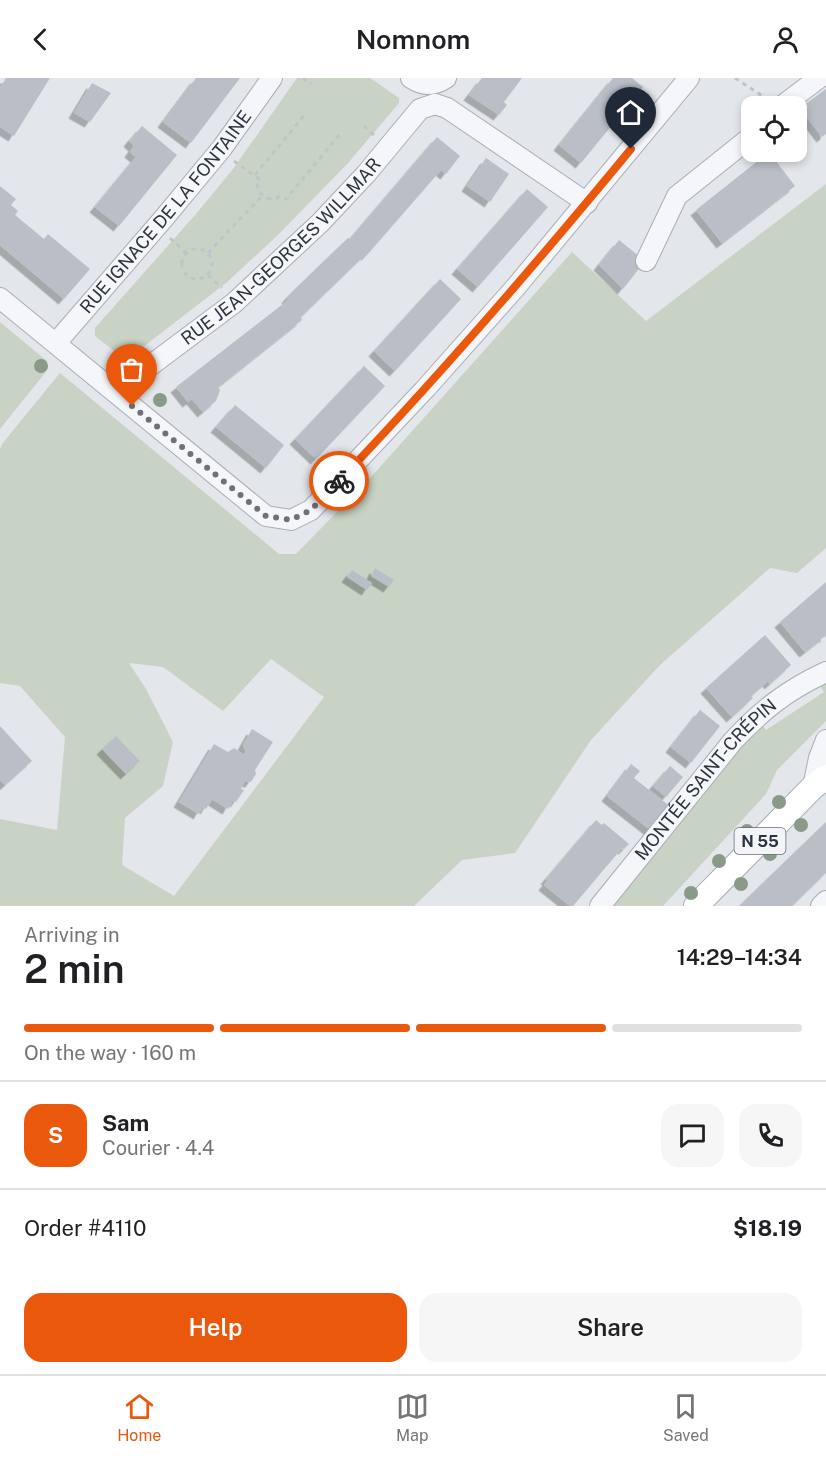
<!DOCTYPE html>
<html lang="en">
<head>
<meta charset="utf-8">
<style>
	:root { --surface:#fff; --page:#f6f6f6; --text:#202124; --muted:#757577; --line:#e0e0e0; --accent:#ea580c }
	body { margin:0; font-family:"Public Sans",sans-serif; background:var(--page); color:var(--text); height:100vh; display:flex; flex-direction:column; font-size:22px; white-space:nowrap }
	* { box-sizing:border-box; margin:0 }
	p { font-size:20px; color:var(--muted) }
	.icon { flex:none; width:33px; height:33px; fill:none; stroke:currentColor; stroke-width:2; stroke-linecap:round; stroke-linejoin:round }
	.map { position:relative; height:828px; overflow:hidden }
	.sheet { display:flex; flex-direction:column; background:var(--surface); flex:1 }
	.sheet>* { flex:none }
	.fabs { position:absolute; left:741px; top:18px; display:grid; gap:12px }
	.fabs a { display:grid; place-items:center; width:66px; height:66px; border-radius:12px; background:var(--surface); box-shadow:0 3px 9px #0003; font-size:30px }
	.pin { position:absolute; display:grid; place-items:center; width:51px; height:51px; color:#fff; margin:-62px -26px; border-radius:50% 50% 50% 0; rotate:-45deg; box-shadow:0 0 6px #0007 }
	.pin .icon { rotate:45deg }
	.courier { position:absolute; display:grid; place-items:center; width:60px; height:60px; margin:-30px; border:4px solid #ea580c; border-radius:50%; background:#fff; color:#222; box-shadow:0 2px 8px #0007 }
	.summary em { font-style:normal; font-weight:600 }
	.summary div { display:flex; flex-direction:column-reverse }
	.summary { display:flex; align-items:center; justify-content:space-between; height:102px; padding:0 24px }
	h1 { font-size:39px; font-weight:600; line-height:45px }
	.bar { display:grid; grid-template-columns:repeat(4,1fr); gap:9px 6px; align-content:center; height:72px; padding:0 24px }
	.bar i { height:8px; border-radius:4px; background:var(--line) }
	.bar .selected { background:var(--accent) }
	.bar p { grid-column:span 4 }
	.line { display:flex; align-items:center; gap:15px; padding:0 24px; border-top:2px solid var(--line) }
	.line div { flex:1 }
	.round { display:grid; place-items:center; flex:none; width:63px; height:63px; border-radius:18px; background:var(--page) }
	.primary-button { display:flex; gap:12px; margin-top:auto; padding:12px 24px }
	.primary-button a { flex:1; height:69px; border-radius:18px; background:var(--accent); color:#fff; font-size:24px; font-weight:600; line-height:69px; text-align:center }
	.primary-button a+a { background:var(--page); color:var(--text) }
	header { display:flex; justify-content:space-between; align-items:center; height:78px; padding:0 24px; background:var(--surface); font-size:27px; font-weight:600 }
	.dock { display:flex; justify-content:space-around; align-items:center; height:84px; border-top:2px solid var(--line); background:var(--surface); font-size:16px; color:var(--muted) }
	.dock a { display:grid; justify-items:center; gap:3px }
	.dock .selected { color:var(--accent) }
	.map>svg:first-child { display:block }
	.green { fill:#c8d3c5; fill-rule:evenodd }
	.building { fill:#babfc7; filter:url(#shadow) }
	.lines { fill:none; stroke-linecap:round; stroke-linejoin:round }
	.minor-casing { stroke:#a8adb4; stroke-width:22 }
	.major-casing { stroke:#a3aab5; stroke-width:26 }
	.path { stroke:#c1c3c9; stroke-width:3; stroke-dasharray:4.5 4.5; stroke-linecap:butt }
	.minor { stroke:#f5f6f9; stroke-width:20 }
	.major { stroke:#fff; stroke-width:24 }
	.tree { fill:#899a89 }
	.done { stroke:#6c727c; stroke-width:6; stroke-dasharray:0 10.8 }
	.route { stroke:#ea580c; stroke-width:8 }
	.labels { text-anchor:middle; stroke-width:5; stroke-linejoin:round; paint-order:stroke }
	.shield { fill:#f2f4f7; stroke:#676d78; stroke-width:1.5 }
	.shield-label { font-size:16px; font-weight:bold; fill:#2c3341 }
	.street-label { font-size:18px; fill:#2c3341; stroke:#f2f4f7 }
</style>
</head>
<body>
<header><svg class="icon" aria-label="back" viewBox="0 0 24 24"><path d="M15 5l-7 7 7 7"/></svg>Nomnom<svg class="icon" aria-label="person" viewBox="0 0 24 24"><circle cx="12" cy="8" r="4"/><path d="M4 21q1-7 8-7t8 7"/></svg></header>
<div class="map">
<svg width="826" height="828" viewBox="0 0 826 828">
	<defs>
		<filter id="shadow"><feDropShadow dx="-5.5" dy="5.5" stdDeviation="0" flood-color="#0004"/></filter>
	</defs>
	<rect width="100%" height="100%" fill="#e3e6ea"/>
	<path class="green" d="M297,0H370L399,20V25L348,85L278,157L226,205L130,279H122L95,258V250L196,136L233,91Z
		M826,106V470L797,495L770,490L660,587L591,662L515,775L462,782L414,828H0V741L57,752L65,659L20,608L0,605V371L2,366L60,295L279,476H296L371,399L572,174L646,243ZM271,581L324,619L174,818L122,787L125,740L163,708L173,664L146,611L129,585L163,589L223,633Z
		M0,244L47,283L45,295L0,351Z
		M826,602V643L777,692L766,716L663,828H609L760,644L766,652L824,614L819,606Z"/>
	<path class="building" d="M6,0H50L14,58L0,49V10Z
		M196,0H240L191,65L163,44Z
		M482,0H522L504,24L507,27L499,37L469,17Z
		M613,0H632L643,9L581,85L559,67Z
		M92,5L111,15L90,44L74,35Z
		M826,11V56L822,59L800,30Z
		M142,48L177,77L119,148L95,129L136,79L130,74L134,68L129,63Z
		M437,59L460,78L446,96L441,92L367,177L366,176L301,239L302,242L218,309L220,312L216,323L203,334L192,321L188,324L176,309L288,222L287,220L294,212L348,160L350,161Z
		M769,74L795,108L722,165L696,132Z
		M486,80L509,96L490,124L467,108Z
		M0,108L16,121L11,127L18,133L15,137L44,161L48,156L90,191L64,221L0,167Z
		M527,111L548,129L478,209L457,191Z
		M619,162L645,183L623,211L599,187Z
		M440,201L461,221L395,293L374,273Z
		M364,288L385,308L316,381L295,361Z
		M235,327L284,367L266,390L216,349Z
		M375,490L394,502L389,509L371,498Z
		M352,492L372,505L367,512L347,499Z
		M826,504V560L825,558L805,574L780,544Z
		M765,557L791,587L770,606L768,603L751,618L753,620L732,639L706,610Z
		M700,632L720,648L691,685L671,669Z
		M0,648L32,683L5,707L0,702Z
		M252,651L273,664L255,692L256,696L251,704L245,703L241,711L244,712L236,724L233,722L228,731L212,721L206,731L203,729L199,736L179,724L214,666L228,674L234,670L244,677L246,674L243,667Z
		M116,658L140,683L126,696L102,671Z
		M631,686L640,693L634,700L672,730L653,754L607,718Z
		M670,688L683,699L666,719L653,708Z
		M596,742L602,747L604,745L629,766L624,771L622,770L573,828H570L544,807L548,802L546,801Z
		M826,744V795L792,828H739Z"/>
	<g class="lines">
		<defs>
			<g id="minor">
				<path d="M411,0C423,8 434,8 446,0"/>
				<path d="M435,26L447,30L587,125"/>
				<path d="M782,28L819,0"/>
				<path d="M646,183L677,118L752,58"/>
				<path d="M0,220L266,438L291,442L311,432L426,310L515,210L689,0"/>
				<path id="s1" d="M56,265L164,140L222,70L272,0"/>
				<path id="s2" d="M115,314L234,225L320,145L366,96L420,31L435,26"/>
				<path d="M813,709L819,680L826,662"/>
				<path id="s3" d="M600,828L733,663C762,632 787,612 826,594"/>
				<path d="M821,828L826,823"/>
			</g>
			<path id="major" d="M696,828L813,709L826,699"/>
		</defs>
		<use href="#minor" class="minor-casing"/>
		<use href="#major" class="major-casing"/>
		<path class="path" d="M303,0L311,6
			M735,0L767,21
			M364,48L375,58
			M234,83L259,101L257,106C260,118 267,124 279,119L282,121H286L340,56
			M255,97L307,34
			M170,160L186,175
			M182 186a15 15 0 1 1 30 0a15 15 0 1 1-30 0Z
			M208,175L262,118
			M208,197L222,210"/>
		<use href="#minor" class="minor"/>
		<use href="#major" class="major"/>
	</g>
	<g class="tree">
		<circle cx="41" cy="288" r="7"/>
		<circle cx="160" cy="322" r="7"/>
		<circle cx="779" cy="724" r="7"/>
		<circle cx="801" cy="747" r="7"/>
		<circle cx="747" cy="753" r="7"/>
		<circle cx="770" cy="776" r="7"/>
		<circle cx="719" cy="783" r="7"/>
		<circle cx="741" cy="806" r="7"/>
		<circle cx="691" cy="815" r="7"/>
	</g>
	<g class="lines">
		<path class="done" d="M132,328L266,438L291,442L311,432L339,403"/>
		<path class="route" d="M339,403C441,296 537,185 631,71"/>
	</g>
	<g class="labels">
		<rect class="shield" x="734.5" y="750" width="51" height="26" rx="4.5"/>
		<g class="shield-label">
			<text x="760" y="769">N 55</text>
		</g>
		<g class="street-label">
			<text dy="6" stroke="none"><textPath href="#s1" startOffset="171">RUE IGNACE DE LA FONTAINE</textPath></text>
			<text dy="6" stroke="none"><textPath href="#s2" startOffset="218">RUE JEAN-GEORGES WILLMAR</textPath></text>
			<text dy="6" stroke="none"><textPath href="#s3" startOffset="165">MONTÉE SAINT-CRÉPIN</textPath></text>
		</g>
	</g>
</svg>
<div class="fabs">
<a><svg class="icon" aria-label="locate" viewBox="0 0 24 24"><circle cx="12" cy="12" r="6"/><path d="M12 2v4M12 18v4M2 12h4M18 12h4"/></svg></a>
</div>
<div class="pin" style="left:132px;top:328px;background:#ea580c"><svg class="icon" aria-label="bag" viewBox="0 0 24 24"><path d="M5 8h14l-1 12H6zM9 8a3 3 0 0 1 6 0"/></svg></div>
<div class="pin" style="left:631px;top:71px;background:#1f2937"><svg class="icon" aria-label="home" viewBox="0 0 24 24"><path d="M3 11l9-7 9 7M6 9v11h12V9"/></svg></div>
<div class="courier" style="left:339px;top:403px"><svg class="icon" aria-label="bike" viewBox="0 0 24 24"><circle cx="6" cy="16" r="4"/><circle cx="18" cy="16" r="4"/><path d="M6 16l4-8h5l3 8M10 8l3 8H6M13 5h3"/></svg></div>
</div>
<section class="sheet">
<div class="summary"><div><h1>2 min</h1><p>Arriving in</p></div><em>14:29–14:34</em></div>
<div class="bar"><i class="selected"></i><i class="selected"></i><i class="selected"></i><i></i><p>On the way · 160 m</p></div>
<div class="line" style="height:108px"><b class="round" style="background:var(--accent);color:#fff">S</b><div><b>Sam</b><p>Courier · 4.4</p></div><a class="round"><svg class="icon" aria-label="chat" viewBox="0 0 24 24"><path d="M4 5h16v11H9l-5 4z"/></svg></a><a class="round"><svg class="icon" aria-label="phone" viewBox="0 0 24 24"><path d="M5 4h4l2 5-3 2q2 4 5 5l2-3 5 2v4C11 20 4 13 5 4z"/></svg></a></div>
<div class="line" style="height:78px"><div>Order #4110</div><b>$18.19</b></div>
<div class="primary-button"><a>Help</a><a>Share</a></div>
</section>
<nav class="dock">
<a class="selected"><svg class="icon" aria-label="home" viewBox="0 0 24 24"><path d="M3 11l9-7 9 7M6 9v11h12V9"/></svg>Home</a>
<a><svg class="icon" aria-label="map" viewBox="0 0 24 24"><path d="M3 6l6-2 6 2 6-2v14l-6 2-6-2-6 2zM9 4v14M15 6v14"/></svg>Map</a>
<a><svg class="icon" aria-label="saved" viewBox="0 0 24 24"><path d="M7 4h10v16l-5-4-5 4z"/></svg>Saved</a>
</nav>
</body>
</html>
